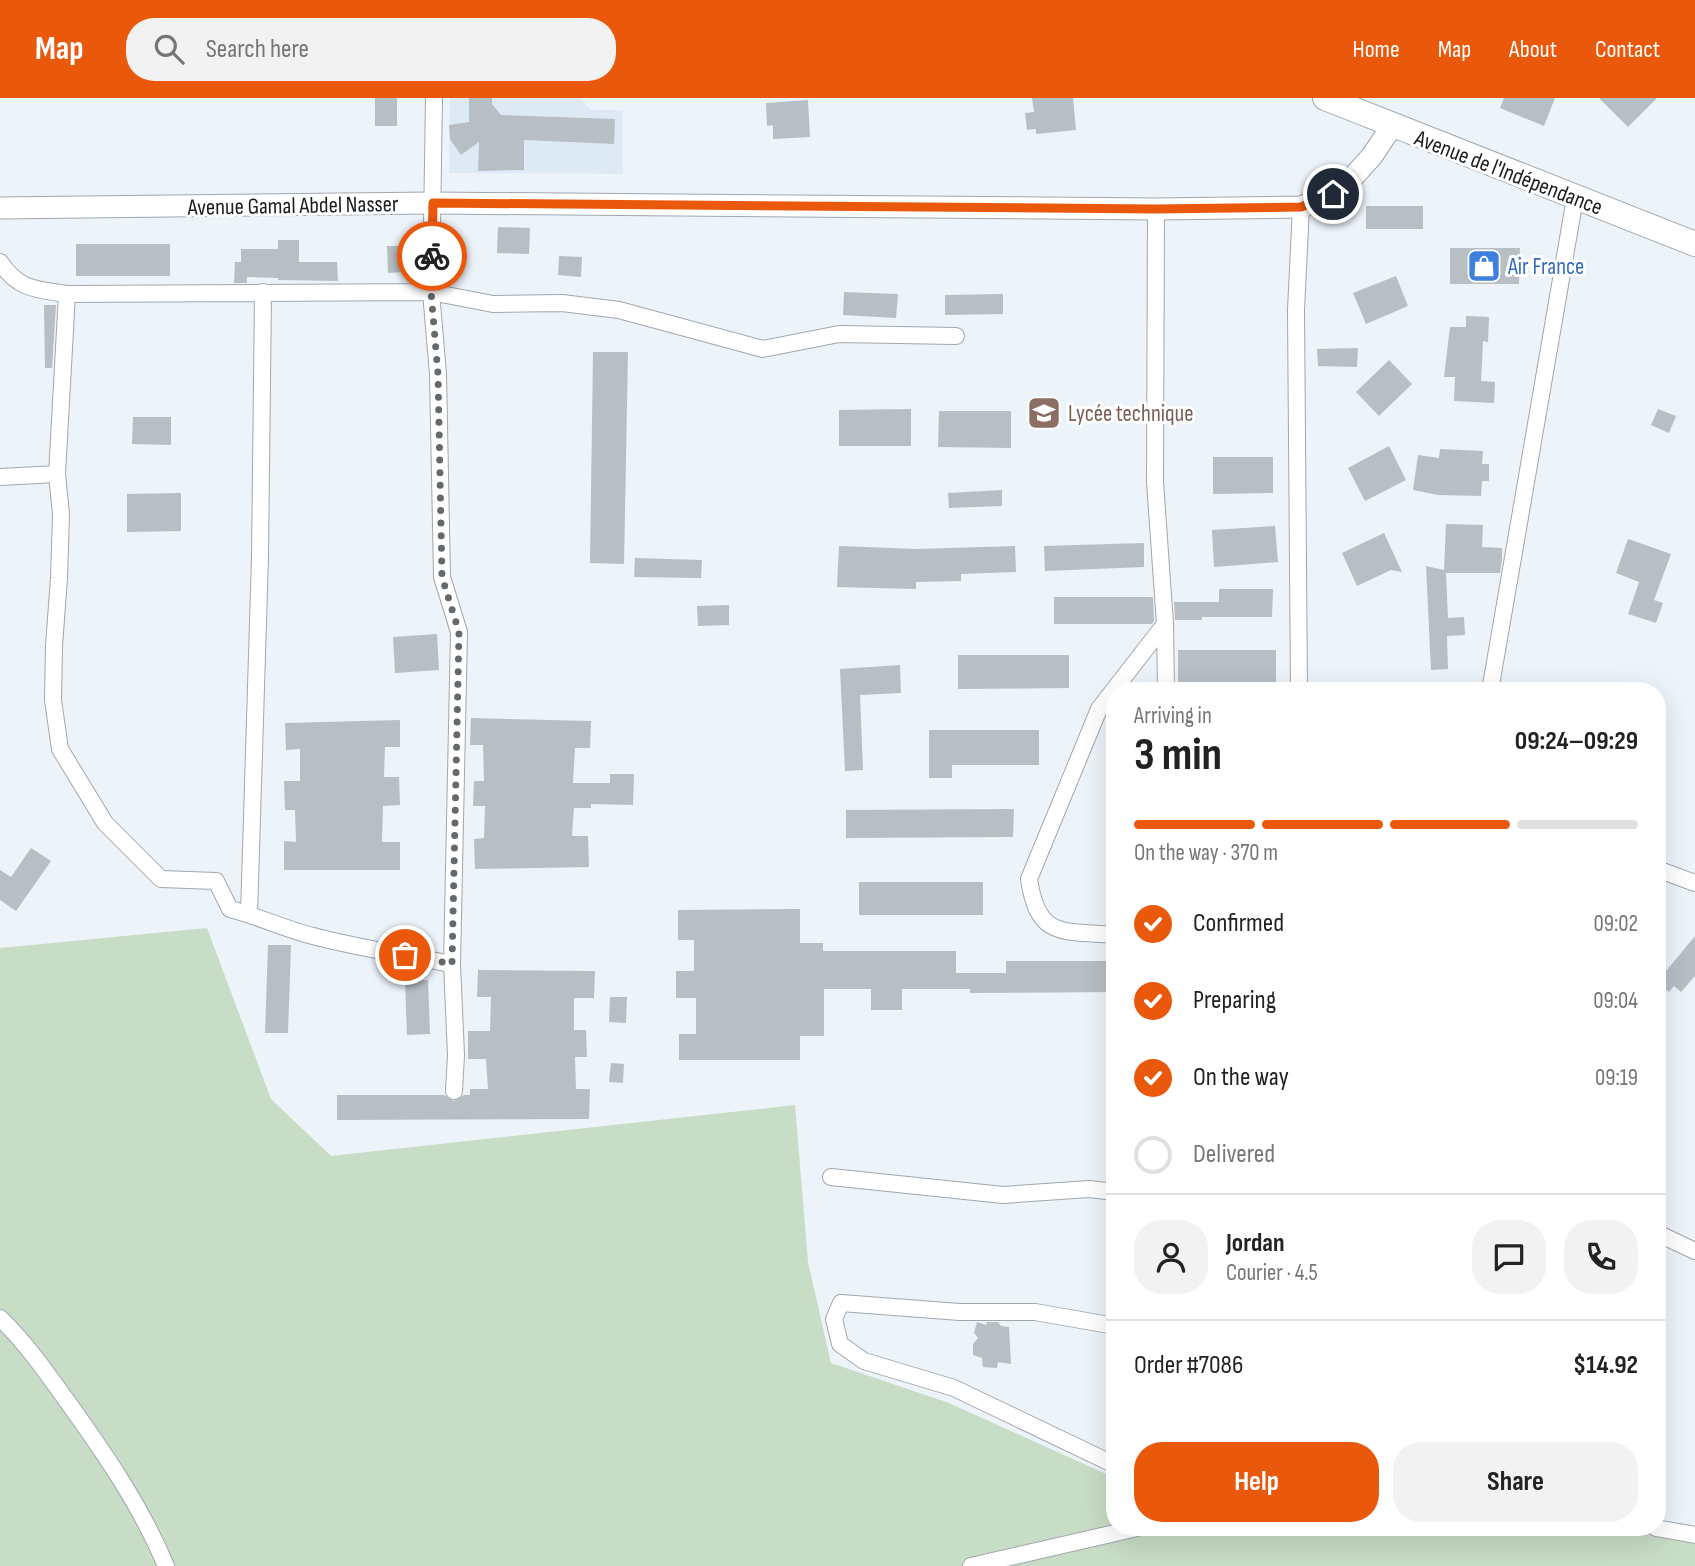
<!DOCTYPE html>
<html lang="en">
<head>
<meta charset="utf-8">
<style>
	:root { --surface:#fff; --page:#f2f2f2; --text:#222; --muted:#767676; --line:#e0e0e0; --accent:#ea580c }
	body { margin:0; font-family:"Sofia Sans Condensed",sans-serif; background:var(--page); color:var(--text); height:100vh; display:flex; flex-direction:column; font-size:26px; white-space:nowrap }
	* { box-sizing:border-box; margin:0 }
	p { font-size:23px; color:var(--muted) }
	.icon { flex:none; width:38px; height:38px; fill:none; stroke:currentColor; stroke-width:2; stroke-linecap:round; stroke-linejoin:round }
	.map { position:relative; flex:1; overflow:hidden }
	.panel { position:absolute; left:1106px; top:584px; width:560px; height:854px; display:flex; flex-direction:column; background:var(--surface); border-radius:28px; box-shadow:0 7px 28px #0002 }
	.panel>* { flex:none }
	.pin { position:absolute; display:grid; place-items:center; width:60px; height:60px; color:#fff; margin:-30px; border:4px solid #fff; border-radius:50%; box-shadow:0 2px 7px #0007 }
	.courier { position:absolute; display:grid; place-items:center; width:70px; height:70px; margin:-35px; border:5px solid #ea580c; border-radius:50%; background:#fff; color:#222; box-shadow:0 2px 9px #0007 }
	.overview em { font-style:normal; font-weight:700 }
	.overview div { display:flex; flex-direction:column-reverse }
	.overview { display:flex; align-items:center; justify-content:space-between; height:119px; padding:0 28px }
	h1 { font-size:46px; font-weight:700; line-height:52px }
	.bar { display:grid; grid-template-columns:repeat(4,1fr); gap:10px 7px; align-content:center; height:84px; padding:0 28px }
	.bar i { height:9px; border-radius:5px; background:var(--line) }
	.bar .on { background:var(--accent) }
	.bar p { grid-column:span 4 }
	.line { display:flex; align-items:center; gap:18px; padding:0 28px; border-top:2px solid var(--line) }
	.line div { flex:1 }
	.round { display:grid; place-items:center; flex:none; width:74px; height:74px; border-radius:28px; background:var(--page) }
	ol { padding:0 28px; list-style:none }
	li { display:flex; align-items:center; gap:21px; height:77px }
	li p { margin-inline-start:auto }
	li .icon { padding:7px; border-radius:50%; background:var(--accent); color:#fff; stroke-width:4 }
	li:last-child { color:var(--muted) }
	li i { width:38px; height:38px; border:4px solid var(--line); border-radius:50% }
	.action { display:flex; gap:14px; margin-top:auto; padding:14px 28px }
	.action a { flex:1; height:80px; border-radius:28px; background:var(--accent); color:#fff; font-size:28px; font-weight:700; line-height:80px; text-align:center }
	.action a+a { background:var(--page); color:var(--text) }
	header { display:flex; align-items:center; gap:42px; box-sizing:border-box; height:98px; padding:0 35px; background:var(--accent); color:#fff }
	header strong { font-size:33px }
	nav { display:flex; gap:38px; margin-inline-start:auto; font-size:24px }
	.search { width:490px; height:63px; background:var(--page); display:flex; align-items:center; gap:18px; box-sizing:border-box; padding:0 24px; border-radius:28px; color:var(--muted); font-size:26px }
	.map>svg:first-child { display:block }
	.built { fill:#ddeaf6 }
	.green { fill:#c8ddc5 }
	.building { fill:#b7bec4 }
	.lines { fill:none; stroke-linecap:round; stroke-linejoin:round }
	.street-casing { stroke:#a0a7ad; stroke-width:18 }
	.secondary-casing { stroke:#a0a7ad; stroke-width:23 }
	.primary-casing { stroke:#a0a7ad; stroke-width:26 }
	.street { stroke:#fff; stroke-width:16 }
	.secondary { stroke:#fff; stroke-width:21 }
	.primary { stroke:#fff; stroke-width:24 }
	.done { stroke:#64696c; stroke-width:7; stroke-dasharray:0 12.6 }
	.route { stroke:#ea580c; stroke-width:9 }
	.labels { text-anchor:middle; stroke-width:6; stroke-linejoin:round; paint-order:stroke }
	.street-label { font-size:23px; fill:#1b1e20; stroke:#fff }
	.shop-label { font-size:23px; fill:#366cbe; stroke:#fff; text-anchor:start }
	.education-label { font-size:23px; fill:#785e54; stroke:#fff; text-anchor:start }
</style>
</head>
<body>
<header>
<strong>Map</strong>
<div class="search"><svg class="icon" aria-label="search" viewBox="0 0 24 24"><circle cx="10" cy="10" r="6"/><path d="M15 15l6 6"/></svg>Search here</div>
<nav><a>Home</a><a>Map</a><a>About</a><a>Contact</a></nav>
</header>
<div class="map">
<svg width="1695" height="1468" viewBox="0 0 1695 1468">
	<rect width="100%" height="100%" fill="#ecf3f9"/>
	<path class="built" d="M450,0H581L591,12H623V76L449,75Z"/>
	<path class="green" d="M207,830L271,1001L331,1058L795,1007L808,1164L831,1265L949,1305L1115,1380V1430H1652L1695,1438V1468H0V850Z"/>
	<path class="building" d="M375,0H397V28H375Z
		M469,0H492V6L501,17L615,21L614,46L524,42V72L478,73L479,44L461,57L450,41L449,27L469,24Z
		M1032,0H1073L1076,32L1036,36V31L1027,32L1025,15L1034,14Z
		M1504,0H1555L1544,28L1500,10Z
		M1599,0H1657L1628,29Z
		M808,2L810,39L773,41V27L767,28L766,5Z
		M1366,108H1423V131H1366Z
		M498,129L530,130L529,156L497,155Z
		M278,142H299V164H337L338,183L278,182V180L247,179V185H234L235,164H241V151H278Z
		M76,146H170V178H76Z
		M387,148H403V174L388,175Z
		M1450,150H1520L1519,186H1450Z
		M559,158L582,159L581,179L558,177Z
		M1396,178L1408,208L1366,226L1353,195Z
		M844,194L898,196L896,220L843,217Z
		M1003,196V216L945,217V197Z
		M44,207H56L52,270H45Z
		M1466,218L1489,219L1488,244L1483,243L1481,283L1495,284L1494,305L1454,303L1455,279H1444L1450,229H1466Z
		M1358,250L1357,269L1318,268L1317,251Z
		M593,254H628L624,466L590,465Z
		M1389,262L1412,286L1379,318L1356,294Z
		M911,311V348H839V312Z
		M1658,311L1676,318L1669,335L1651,327Z
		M939,313H1011V350L938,349Z
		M133,319H171V347L132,346Z
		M1389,348L1406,382L1365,403L1348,370Z
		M1440,351L1483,353L1482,366H1489V383H1482L1481,398L1438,397L1413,392L1418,357L1439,360Z
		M1213,359H1273V395L1213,396Z
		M1002,392V408L949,410L948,395Z
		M181,395V433L127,434V396Z
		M1446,426L1483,427L1482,449L1502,450V461L1500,475H1446L1448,520L1464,519L1465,537L1447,538L1448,571L1431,572L1426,468L1444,472Z
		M1275,428L1278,464L1214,469L1212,432Z
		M1384,435L1402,474L1391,472L1357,488L1342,455Z
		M1628,441L1671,456L1654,502L1663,505L1656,525L1628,516L1639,484L1616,475Z
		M1144,445V469L1045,473L1044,448Z
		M839,448L917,451L1015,448L1016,474L961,476V483L916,484V491L837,489Z
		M635,460L702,462L701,480L634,479Z
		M1219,491H1273L1272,519H1202V522H1175L1174,504H1219Z
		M1054,499H1153L1154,523L1152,526H1054Z
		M729,507V527L698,528L697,508Z
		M437,536L439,572L395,575L393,539Z
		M1178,552H1276V592H1178Z
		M958,557H1069V590L958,591Z
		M900,567L901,595L860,597L863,672L845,673L840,571Z
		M471,620L591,623L590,650H575L573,685H610V676H634L633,707L591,706V710H574L572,738H588L589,769L475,771L474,741L484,740L485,708H473L474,683H484L483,647H470Z
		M400,622V649H385L384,679H399L400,707L383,708L382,744H400V772H284V743L296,744L295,712H285L284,683H300V651L286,652L285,625Z
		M929,632H1039V667H952V680H929Z
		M1014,711L1013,739L846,740V712Z
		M31,750L51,763L16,813L0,802V772L11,779Z
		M859,784H983V817H859Z
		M800,811V845H823V853H956V875H1006V863H1115V894L970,895V891H902V912H871V891H824V938H800V962H679V936H696V900H676V873H694V842H678V812Z
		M1695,838V878L1681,894L1674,888L1669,894L1657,884Z
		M268,847H291L288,935H265Z
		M478,872L595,873L594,900H574V932H586L587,959H575L576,991H590L589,1021L337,1022V997H444L454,1003L464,997H470V991H488L486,961H468V933H490L491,899H477Z
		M428,882L430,936L407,937L405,883Z
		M610,899H627L626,925L609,924Z
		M611,965L624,966L623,985L609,984Z
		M977,1224L986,1227L987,1224H998L1001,1228L1009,1229L1011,1266L998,1264L997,1270L983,1269L982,1260L973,1257V1246L978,1240L974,1235Z"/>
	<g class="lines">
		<defs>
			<path id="street" d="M434,0L431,194L438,276L442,479L459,534L452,866L456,957L454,993
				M1156,111L1155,384L1165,526L1166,593
				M0,164C19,192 35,191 67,196L431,194L493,206L562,205L619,212L763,251L839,236L956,238
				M67,196L57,376L61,416L59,480L54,548L53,602L60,651L105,725L161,781L216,783L230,811C258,818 284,831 313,838C358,850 406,857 452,866
				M0,379L57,376
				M1299,593L1296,212L1301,109
				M1490,593L1575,100
				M1657,771L1695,785
				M249,816L260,460L263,194
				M1115,837C1063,832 1038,842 1029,781L1099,611L1165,526
				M831,1079L1003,1097L1089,1091L1115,1094
				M1657,1135L1695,1153
				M0,1220C26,1245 46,1274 67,1303C105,1356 141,1408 166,1468
				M1115,1228L1035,1214H960L841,1205L834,1221L840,1246L864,1263L954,1290L1115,1367
				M1656,1430L1695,1437
				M971,1468L1137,1430"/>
			<path id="secondary" d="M0,110L433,105L1156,111L1301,109L1333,96L1353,79L1372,58L1392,28"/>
			<path id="primary" d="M1325,0L1695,146"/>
		</defs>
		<use href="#street" class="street-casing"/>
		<use href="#secondary" class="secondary-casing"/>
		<use href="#primary" class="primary-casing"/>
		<use href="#street" class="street"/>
		<use href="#secondary" class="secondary"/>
		<use href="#primary" class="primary"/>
	</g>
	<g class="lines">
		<path class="done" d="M405,857L452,866L459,534L442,479L438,276L431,194L432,158"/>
		<path class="route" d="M432,158L433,105L1156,111L1301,109L1333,96"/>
	</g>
	<defs>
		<symbol id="shop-square" viewBox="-11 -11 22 22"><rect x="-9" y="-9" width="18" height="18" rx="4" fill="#3f7fe0" stroke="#fff"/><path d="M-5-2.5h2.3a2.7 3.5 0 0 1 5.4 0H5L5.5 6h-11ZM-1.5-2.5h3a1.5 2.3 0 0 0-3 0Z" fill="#fff"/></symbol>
		<symbol id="school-square" viewBox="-11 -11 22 22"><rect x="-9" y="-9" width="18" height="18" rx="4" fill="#8d6e63" stroke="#fff"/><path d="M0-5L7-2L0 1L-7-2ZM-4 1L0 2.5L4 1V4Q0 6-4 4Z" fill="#fff"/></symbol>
	</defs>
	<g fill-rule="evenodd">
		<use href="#shop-square" x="1465" y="149" width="38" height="38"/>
		<use href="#school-square" x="1025" y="296" width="38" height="38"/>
	</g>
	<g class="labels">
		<g class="street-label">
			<text transform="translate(1509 74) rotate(21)" y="8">Avenue de l'Indépendance</text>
			<text transform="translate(293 107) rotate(-1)" y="8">Avenue Gamal Abdel Nasser</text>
		</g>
		<g class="shop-label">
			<text x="1508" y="176">Air France</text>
		</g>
		<g class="education-label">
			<text x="1068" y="323">Lycée technique</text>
		</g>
	</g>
</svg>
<div class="pin" style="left:405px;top:857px;background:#ea580c"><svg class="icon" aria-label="bag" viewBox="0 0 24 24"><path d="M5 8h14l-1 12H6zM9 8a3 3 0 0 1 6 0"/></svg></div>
<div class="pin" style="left:1333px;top:96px;background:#1f2937"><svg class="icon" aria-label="home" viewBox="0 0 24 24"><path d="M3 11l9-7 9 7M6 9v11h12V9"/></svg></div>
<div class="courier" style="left:432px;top:158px"><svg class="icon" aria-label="bike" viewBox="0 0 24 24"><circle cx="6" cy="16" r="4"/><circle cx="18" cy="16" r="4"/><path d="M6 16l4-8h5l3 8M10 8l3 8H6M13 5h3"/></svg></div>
<section class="panel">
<div class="overview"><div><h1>3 min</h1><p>Arriving in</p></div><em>09:24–09:29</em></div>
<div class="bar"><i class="on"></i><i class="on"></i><i class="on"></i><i></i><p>On the way · 370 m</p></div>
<ol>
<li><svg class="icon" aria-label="check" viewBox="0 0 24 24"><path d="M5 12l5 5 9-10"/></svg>Confirmed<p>09:02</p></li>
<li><svg class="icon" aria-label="check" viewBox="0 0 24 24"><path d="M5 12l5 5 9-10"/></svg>Preparing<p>09:04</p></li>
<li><svg class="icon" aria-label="check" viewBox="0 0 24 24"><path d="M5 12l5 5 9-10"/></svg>On the way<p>09:19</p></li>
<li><i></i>Delivered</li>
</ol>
<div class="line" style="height:126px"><a class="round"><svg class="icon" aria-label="person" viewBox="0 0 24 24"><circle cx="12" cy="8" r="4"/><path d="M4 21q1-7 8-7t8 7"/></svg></a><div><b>Jordan</b><p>Courier · 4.5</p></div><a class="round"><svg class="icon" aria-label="chat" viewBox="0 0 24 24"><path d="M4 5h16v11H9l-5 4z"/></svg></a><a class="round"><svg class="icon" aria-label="phone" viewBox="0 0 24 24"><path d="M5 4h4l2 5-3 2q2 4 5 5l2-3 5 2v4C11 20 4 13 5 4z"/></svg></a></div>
<div class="line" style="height:91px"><div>Order #7086</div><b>$14.92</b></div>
<div class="action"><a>Help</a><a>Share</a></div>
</section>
</div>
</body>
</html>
